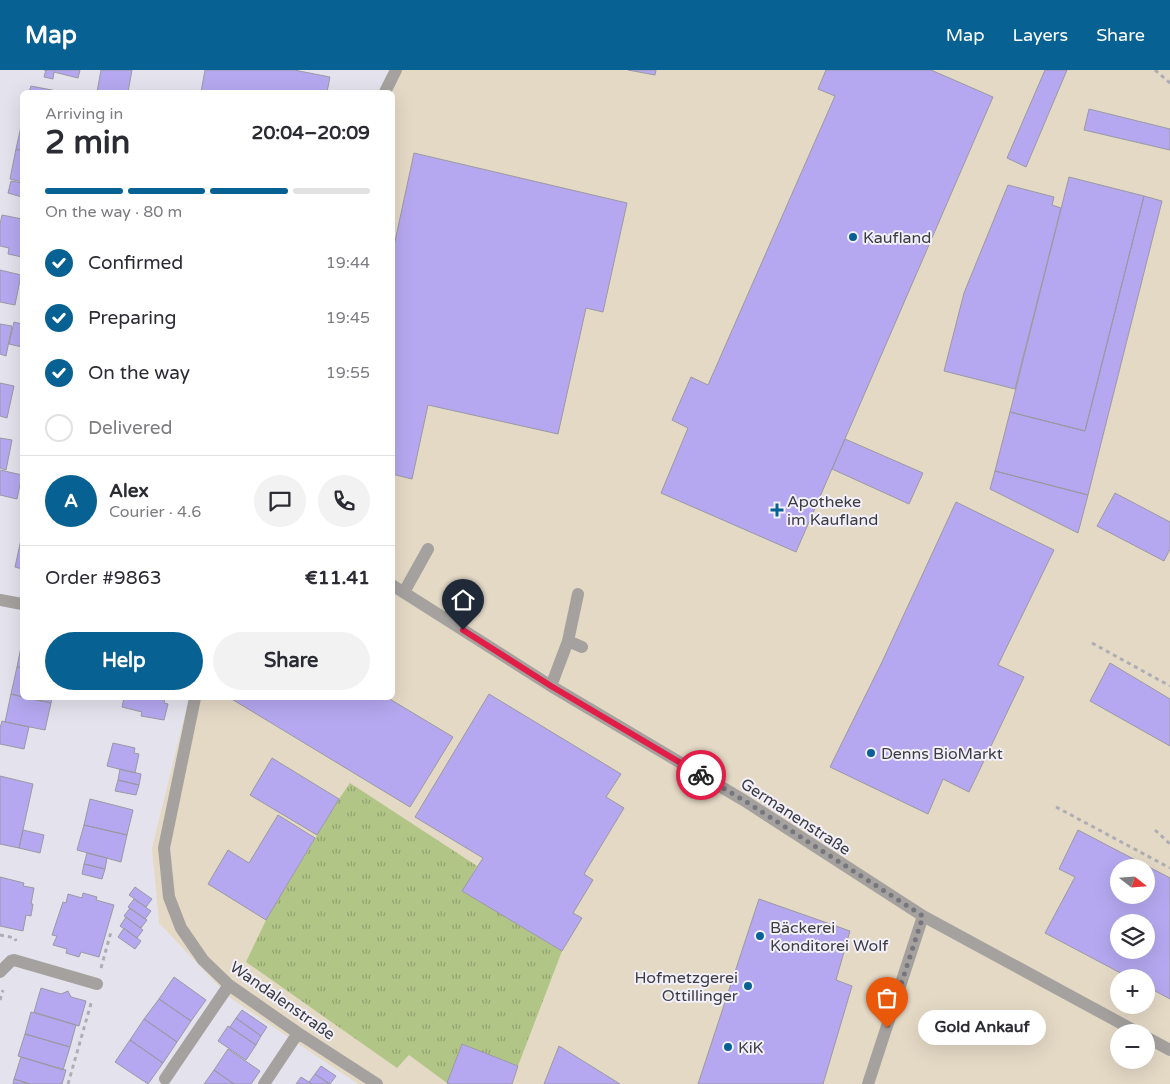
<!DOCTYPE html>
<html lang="en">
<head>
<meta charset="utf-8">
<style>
	:root { --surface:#fff; --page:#f2f2f3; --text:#2b2b33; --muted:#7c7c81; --line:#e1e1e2; --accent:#076192 }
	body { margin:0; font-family:"Varela Round",sans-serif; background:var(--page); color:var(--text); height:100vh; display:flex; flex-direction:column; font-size:19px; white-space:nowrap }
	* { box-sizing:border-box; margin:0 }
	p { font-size:16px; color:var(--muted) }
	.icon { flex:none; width:28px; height:28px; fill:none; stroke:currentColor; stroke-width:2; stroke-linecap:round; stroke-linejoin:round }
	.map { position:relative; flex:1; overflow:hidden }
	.side { position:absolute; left:20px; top:20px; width:375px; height:610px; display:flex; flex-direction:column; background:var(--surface); border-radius:8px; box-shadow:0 5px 20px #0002 }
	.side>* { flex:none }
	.needle { width:32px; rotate:107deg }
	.controls { position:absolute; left:1110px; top:789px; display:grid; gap:10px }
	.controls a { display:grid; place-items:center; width:45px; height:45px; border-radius:50%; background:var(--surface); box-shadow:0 5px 20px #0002; font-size:25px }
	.pin { position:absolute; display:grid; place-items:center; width:42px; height:42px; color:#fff; margin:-51px -21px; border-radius:50% 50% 50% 0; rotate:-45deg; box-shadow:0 0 5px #0007 }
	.pin .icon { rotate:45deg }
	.courier { position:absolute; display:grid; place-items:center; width:50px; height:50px; margin:-25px; border:4px solid #e11d48; border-radius:50%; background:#fff; color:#222; box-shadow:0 1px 6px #0007 }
	.bubble { position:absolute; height:35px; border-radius:18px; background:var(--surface); box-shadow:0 5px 20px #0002; font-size:16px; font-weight:800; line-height:35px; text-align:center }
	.head em { font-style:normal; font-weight:800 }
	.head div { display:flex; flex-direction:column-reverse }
	.head { display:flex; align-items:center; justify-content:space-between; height:85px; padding:0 25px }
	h1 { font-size:32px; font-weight:800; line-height:38px }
	.bar { display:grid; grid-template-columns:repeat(4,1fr); gap:8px 5px; align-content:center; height:60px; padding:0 25px }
	.bar i { height:6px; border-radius:4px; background:var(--line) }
	.bar .active { background:var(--accent) }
	.bar p { grid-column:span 4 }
	.line { display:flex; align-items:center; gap:12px; padding:0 25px; border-top:1px solid var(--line) }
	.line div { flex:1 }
	.round { display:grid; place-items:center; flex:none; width:52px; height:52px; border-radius:26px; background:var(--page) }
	ol { padding:0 25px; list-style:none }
	li { display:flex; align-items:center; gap:15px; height:55px }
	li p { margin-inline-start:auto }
	li .icon { padding:5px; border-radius:50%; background:var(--accent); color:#fff; stroke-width:4 }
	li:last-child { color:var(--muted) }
	li i { width:28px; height:28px; border:2px solid var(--line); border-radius:50% }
	.button { display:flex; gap:10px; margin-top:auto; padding:10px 25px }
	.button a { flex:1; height:58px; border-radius:30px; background:var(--accent); color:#fff; font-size:20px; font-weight:800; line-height:58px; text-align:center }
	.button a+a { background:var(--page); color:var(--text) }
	header { display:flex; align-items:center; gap:30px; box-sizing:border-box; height:70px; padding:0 25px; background:var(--accent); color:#fff }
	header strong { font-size:24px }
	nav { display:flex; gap:28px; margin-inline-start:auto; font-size:18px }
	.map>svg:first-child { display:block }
	.commercial { fill:#e4d9c5; fill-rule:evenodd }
	.grass { fill:url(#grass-tufts) }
	.building { fill:#b5a8f0; stroke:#9a99a2; fill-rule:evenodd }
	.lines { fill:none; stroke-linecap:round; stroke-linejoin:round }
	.path { stroke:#aeadb5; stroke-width:3; stroke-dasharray:4 4; stroke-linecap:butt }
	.minor { stroke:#a5a19e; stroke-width:12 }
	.done { stroke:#77767d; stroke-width:5; stroke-dasharray:0 9 }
	.route { stroke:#e11d48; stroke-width:6 }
	.poi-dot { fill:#076192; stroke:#f2f0fb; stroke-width:2 }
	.labels { text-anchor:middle; stroke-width:4; stroke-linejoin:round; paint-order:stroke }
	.poi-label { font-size:16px; fill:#3d3c40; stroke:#f2f0fb; text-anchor:start }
	.street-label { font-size:16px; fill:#3d3c40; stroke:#f2f0fb }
</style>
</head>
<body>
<header>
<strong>Map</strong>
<nav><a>Map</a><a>Layers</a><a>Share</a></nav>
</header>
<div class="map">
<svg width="1170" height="1014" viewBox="0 0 1170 1014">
	<defs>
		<pattern id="grass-tufts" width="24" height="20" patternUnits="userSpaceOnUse" patternTransform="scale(1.25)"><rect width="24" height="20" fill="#b1c686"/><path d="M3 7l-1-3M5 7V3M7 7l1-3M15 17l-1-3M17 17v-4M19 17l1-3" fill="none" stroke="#91a26f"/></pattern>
	</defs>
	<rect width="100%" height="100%" fill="#e4e3ed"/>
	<path class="commercial" d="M391,0H1170V1014H358L229,927L159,853L152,778L189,628H392V22H383ZM1119,798H1146V825H1119ZM1119,852H1146V880H1119ZM1119,908H1146V935H1119ZM1119,962H1146V990H1119Z"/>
	<path class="grass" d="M350,713L477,796L463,821L562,881L518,996L462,974L447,1013L409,985L397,998L246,892L266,850L339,729Z"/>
	<path class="building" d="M44,0H80L78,8L54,2L53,9L44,7L46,0Z
		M101,0H132L128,22H97Z
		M205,0H294L330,7L327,22H201Z
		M628,0H656L655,5Z
		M826,0H931L993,27L796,482L661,423L688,358L672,350L691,307L708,315L835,26L818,19Z
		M1045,0H1067L1026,97L1007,88Z
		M31,16L62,22H29Z
		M1089,39L1170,59V80L1084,60Z
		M22,52V81L16,79Z
		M16,79L22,81V112L10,109Z
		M414,83L627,133L603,242L586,238L558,364L428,335L412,409L392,404V175L394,176Z
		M1069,107L1144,126L1085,361L1010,342Z
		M11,111L22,113V127L8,123Z
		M1008,115L1054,127L1052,135L1061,138L1015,319L944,301L964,223Z
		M1144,126L1162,131L1088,425L995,401L1010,342L1085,361Z
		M2,145L22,149V187L8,184L9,178L0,176V154Z
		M0,200L21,205L15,235L0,232Z
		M14,252L22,254V277L9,274Z
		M0,254L12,256L6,286L0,284Z
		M0,313L14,316L7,348L0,346Z
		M0,368L12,370L6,400L0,398Z
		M845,369L923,403L909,434L832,399Z
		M0,400L22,405L17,429L0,425Z
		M995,401L1088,425L1078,463L990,419Z
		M1115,423L1170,452V479L1164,491L1097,456Z
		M956,432L1054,480L998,595L1024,607L969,722L943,709L928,744L830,697L882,592Z
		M22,465V499L15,497Z
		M22,572V598L17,597Z
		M1110,593L1170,629V676L1090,631Z
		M17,597L22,598V627L11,624Z
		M11,624L51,633L45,660L5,652Z
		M489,624L621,704L606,727L624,738L584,804L593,810L573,843L582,848L562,881L462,821L483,788L415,747Z
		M26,628H52L51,633Z
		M124,628H165L164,633L168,634L164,650L141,646L142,642L122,637Z
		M230,628H388L453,667L410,737Z
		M2,651L29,657L24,679L0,674V658Z
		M113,673L135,678L134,683L139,684L135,703L107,696Z
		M272,688L339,729L317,765L250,725Z
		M120,699L141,704L139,715L118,710Z
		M0,706L33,714L19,778L0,774Z
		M118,710L139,715L136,725L115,721Z
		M90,729L133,740L127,765L84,755Z
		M278,745L315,768L266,850L208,814L228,780L249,793Z
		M84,755L127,765L121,792L77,780Z
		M23,760L44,765L40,783L19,778Z
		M1078,760L1170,808V929L1146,916V908H1130L1045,863L1075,807L1059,799ZM1119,798H1146V825H1119ZM1119,852H1146V880H1119Z
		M87,783L107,788L105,799L84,794Z
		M84,794L105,799L102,809L82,804Z
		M0,807L24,813L23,816L34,818L31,834H33L31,846L26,845L23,861L0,856Z
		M135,817L152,829L146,837L129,825Z
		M83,823L97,827L96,830L114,835L99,887L81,882L79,887L66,883L67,879L53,875L57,866L52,865L63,832L66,833L68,824L82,828Z
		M134,829L151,841L145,849L128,837Z
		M759,829L850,861L836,910L852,916L823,1014H698Z
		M130,838L147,850L141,858L124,846Z
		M126,847L143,860L137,868L120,856Z
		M124,858L141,871L135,879L118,867Z
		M174,907L206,930L191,951L159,929Z
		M41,918L61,924L68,921L71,927L86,931L79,956L34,942Z
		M159,929L191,951L177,972L144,949Z
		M242,940L267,957L261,966L236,948Z
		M31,942L76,955L70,977L25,964Z
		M236,948L261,966L256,975L230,957Z
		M144,949L177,972L163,993L130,970Z
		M228,956L256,975L246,990L218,971Z
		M25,964L70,977L63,1000L18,986Z
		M130,970L163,993L148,1014L115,992Z
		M462,974L518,996L512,1014H451L447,1013Z
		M559,976L620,1014H544Z
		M228,979L260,1001L251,1014H234L214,1000Z
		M21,987L66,1000L62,1014H30L14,1009Z
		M321,996L336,1006L330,1014L315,1004Z
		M214,1000L234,1014H204Z
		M315,1004L329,1014H312L309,1012Z
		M301,1007L312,1014H296Z
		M14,1009L30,1014H13Z"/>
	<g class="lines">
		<path class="path" d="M1155,0L1170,13
			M1092,573L1170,616
			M1056,737L1170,798
			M1155,760L1170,774
			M0,865L15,868L16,871
			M101,898L111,862
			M0,930L3,920
			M68,1014L92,930"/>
		<path class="minor" d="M385,22L396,0
			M392,515L551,616L745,731L923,846L1137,962
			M404,522L428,479
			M0,530L22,534
			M568,571L582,577
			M551,616L568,571L578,524
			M195,628L164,778L169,827L181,858L203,890L229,915L298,963L377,1014
			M0,902L11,891L14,890L97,914
			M1146,967L1170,980
			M165,1009L229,915
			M264,1014L298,963
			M868,1014L923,846"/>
	</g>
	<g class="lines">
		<path class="done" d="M701,705L745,731L923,846L887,958"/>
		<path class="route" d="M463,560L551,616L701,705"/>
	</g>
	<g class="poi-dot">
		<circle cx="853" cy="167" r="5"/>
		<path d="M774.5 432.5h5v5h5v5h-5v5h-5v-5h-5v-5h5z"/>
		<circle cx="871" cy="683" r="5"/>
		<circle cx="760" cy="866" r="5"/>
		<circle cx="748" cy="916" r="5"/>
		<circle cx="728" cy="977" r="5"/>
	</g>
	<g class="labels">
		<g class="poi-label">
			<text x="863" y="173">Kaufland</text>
			<text x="787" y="437">Apotheke<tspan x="787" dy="18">im Kaufland</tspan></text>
			<text x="881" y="689">Denns BioMarkt</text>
			<text x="770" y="863">Bäckerei<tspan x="770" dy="18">Konditorei Wolf</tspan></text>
			<text x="738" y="913" text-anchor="end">Hofmetzgerei<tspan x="738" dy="18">Ottillinger</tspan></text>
			<text x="738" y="983">KiK</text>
		</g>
		<g class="street-label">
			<text transform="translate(796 746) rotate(33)" y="6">Germanenstraße</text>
			<text transform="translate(283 930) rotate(35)" y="6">Wandalenstraße</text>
		</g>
	</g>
</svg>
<div class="controls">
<a><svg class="needle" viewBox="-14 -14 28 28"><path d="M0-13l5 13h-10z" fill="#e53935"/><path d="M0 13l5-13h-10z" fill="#7c7c81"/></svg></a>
<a><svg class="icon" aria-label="layers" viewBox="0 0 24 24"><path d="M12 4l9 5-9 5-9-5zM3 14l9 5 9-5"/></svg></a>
<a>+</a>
<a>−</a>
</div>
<div class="pin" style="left:887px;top:958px;background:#ea580c"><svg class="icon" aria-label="bag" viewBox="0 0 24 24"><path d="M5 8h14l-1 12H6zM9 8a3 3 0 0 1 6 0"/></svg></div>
<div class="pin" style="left:463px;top:560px;background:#1f2937"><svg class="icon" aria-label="home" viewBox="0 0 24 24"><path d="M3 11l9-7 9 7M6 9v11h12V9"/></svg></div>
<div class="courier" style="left:701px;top:705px"><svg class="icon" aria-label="bike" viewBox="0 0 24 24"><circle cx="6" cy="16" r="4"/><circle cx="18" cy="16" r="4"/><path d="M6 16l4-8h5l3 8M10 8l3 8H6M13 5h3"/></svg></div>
<div class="bubble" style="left:918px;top:940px;width:128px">Gold Ankauf</div>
<section class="side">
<div class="head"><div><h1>2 min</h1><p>Arriving in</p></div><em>20:04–20:09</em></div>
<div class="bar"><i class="active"></i><i class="active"></i><i class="active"></i><i></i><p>On the way · 80 m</p></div>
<ol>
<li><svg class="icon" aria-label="check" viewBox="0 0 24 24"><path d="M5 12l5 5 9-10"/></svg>Confirmed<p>19:44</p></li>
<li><svg class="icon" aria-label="check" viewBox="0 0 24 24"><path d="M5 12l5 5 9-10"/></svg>Preparing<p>19:45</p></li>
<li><svg class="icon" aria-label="check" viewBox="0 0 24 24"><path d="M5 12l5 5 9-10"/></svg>On the way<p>19:55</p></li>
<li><i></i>Delivered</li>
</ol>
<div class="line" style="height:90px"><b class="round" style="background:var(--accent);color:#fff">A</b><div><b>Alex</b><p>Courier · 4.6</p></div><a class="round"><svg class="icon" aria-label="chat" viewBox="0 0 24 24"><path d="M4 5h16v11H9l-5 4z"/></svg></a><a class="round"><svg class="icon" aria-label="phone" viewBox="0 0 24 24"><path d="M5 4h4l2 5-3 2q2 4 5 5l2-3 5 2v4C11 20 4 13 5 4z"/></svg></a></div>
<div class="line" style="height:65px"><div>Order #9863</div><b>€11.41</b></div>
<div class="button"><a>Help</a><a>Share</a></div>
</section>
</div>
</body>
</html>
